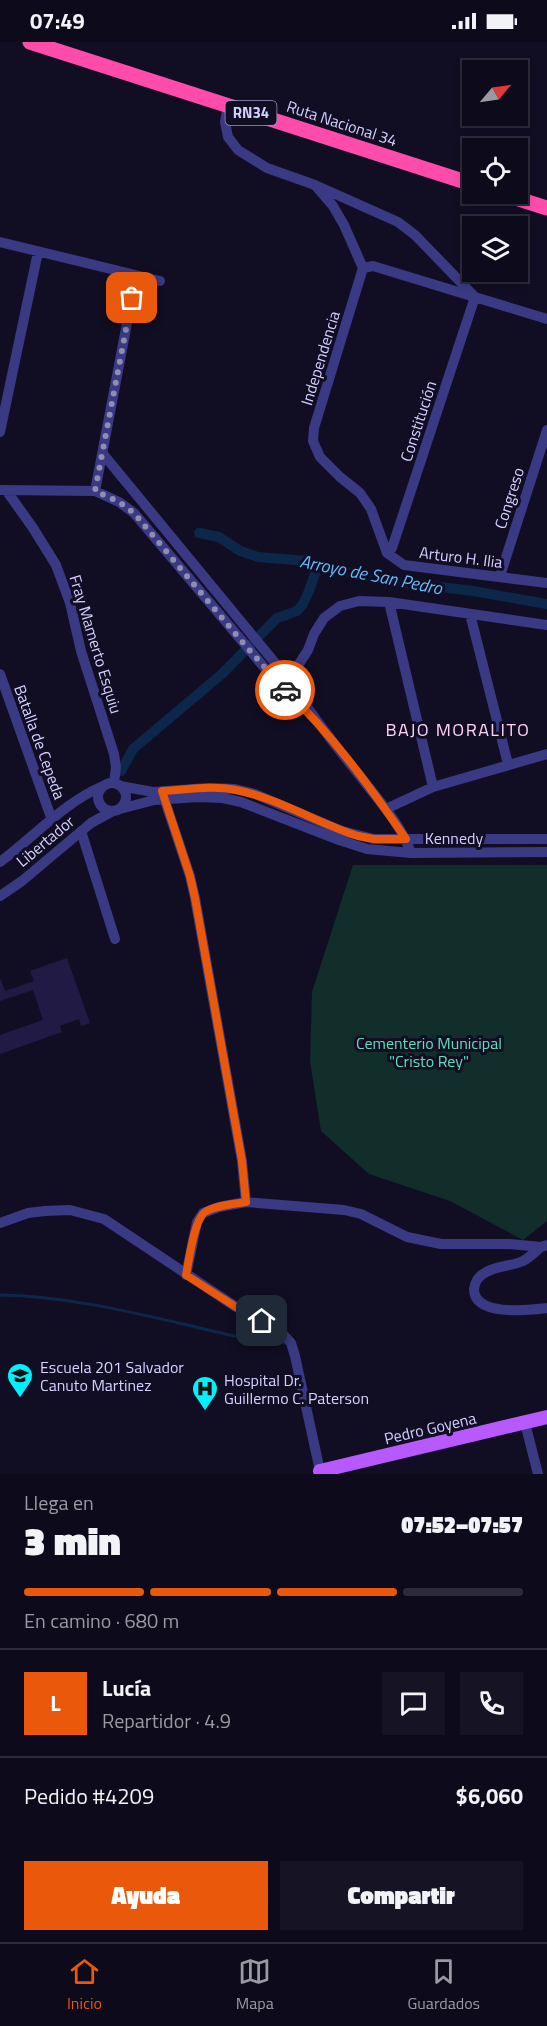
<!DOCTYPE html>
<html lang="es">
<head>
<meta charset="utf-8">
<style>
	:root { --surface:#0d0a1b; --page:#161324; --text:#f1f3f6; --muted:#9a9aa3; --line:#2d2b3a; --accent:#ea580c }
	body { margin:0; font-family:"Titillium Web",sans-serif; background:var(--page); color:var(--text); height:100vh; display:flex; flex-direction:column; font-size:22px; white-space:nowrap }
	* { box-sizing:border-box; margin:0 }
	p { font-size:20px; color:var(--muted) }
	.icon { flex:none; width:33px; height:33px; fill:none; stroke:currentColor; stroke-width:2; stroke-linecap:round; stroke-linejoin:round }
	.map { position:relative; height:1432px; overflow:hidden }
	.drawer { display:flex; flex-direction:column; background:var(--surface); flex:1 }
	.drawer>* { flex:none }
	.needle { width:39px; rotate:61deg }
	.controls { position:absolute; left:462px; top:18px; display:grid; gap:12px }
	.controls a { display:grid; place-items:center; width:66px; height:66px; border-radius:0px; background:var(--surface); box-shadow:0 3px 9px #0003,0 0 0 2px var(--line); font-size:30px }
	.pin { position:absolute; display:grid; place-items:center; width:51px; height:51px; color:#fff; margin:-26px; border-radius:12px; box-shadow:0 3px 9px #0006 }
	.courier { position:absolute; display:grid; place-items:center; width:60px; height:60px; margin:-30px; border:4px solid #ea580c; border-radius:50%; background:#fff; color:#222; box-shadow:0 2px 8px #0007 }
	.headline em { font-style:normal; font-weight:800 }
	.headline div { display:flex; flex-direction:column-reverse }
	.headline { display:flex; align-items:center; justify-content:space-between; height:102px; padding:0 24px }
	h1 { font-size:39px; font-weight:800; line-height:45px }
	.bar { display:grid; grid-template-columns:repeat(4,1fr); gap:9px 6px; align-content:center; height:72px; padding:0 24px }
	.bar i { height:8px; border-radius:4px; background:var(--line) }
	.bar .selected { background:var(--accent) }
	.bar p { grid-column:span 4 }
	.line { display:flex; align-items:center; gap:15px; padding:0 24px; border-top:2px solid var(--line) }
	.line div { flex:1 }
	.round { display:grid; place-items:center; flex:none; width:63px; height:63px; border-radius:0px; background:var(--page) }
	.cta { display:flex; gap:12px; margin-top:auto; padding:12px 24px }
	.cta a { flex:1; height:69px; border-radius:0px; background:var(--accent); color:#fff; font-size:24px; font-weight:800; line-height:69px; text-align:center }
	.cta a+a { background:var(--page); color:var(--text) }
	.status { display:flex; justify-content:space-between; align-items:center; height:42px; padding:0 30px; background:var(--surface); direction:ltr }
	.status svg { height:16px; fill:currentColor }
	.tab-bar { display:flex; justify-content:space-around; align-items:center; height:84px; border-top:2px solid var(--line); background:var(--surface); font-size:16px; color:var(--muted) }
	.tab-bar a { display:grid; justify-items:center; gap:3px }
	.tab-bar .selected { color:var(--accent) }
	.map>svg:first-child { display:block }
	.green { fill:#112e2b }
	.lines { fill:none; stroke-linecap:round; stroke-linejoin:round }
	.stream { stroke:#0c2749; stroke-width:3 }
	.canal { stroke:#0c2749; stroke-width:10 }
	.building { fill:#201a45 }
	.minor { stroke:#393a83; stroke-width:10 }
	.major { stroke:#b858ff; stroke-width:14 }
	.highway { stroke:#ff4cab; stroke-width:15 }
	.done { stroke:#908db2; stroke-width:6; stroke-dasharray:0 10.8 }
	.route { stroke:#ea580c; stroke-width:8 }
	.labels { text-anchor:middle; stroke-width:6; stroke-linejoin:round; paint-order:stroke }
	.shield { fill:#110e24; stroke:#9a96bd; stroke-width:1.5 }
	.shield-label { font-size:15px; font-weight:bold; fill:#d4d1ff }
	.street-label { font-size:16px; fill:#d4d1ff; stroke:#110e24 }
	.park-label { font-size:16px; fill:#5ce0b8; stroke:#110e24 }
	.poi-label { font-size:16px; fill:#d4d1ff; stroke:#110e24; text-anchor:start }
	.water-label { font-size:18px; font-style:italic; fill:#5fbdff; stroke:#110e24 }
	.neighbourhood-label { font-size:18px; letter-spacing:1.5px; fill:#ffd3f1; stroke:#110e24 }
</style>
</head>
<body>
<div class="status"><b>07:49</b><svg viewBox="0 0 49 12"><path d="M0 12V9h3v3zM5 12V6h3v6zM10 12V3h3v9zM15 12V0h3v12zM26 1h20v11H26zM47 4h2v5h-2z"/></svg></div>
<div class="map">
<svg width="547" height="1432" viewBox="0 0 547 1432">
	<rect width="100%" height="100%" fill="#110e24"/>
	<path class="green" d="M353,823H547V1179L523,1198L450,1159L369,1132L321,1089L310,1019L312,950Z"/>
	<g class="lines">
		<path class="stream" d="M0,1253C61,1254 123,1268 183,1282C218,1290 251,1300 287,1301"/>
		<path class="canal" d="M199,491L219,495L240,509L258,515L308,519L318,523L383,538L473,549L547,562
			M121,729L133,707L223,631L277,576L297,569L303,562L309,549L318,523"/>
	</g>
	<path class="building" d="M67,916L90,981L81,984L79,977L60,984L62,990L0,1012V993L43,978L33,948L0,959V936L5,949L34,939L30,929Z"/>
	<g class="lines">
		<path class="minor" d="M228,64L225,80L228,95L238,108L267,126L315,143L333,164L344,183L363,226
			M315,143L398,180L415,193L475,255L392,506L387,511
			M0,200L160,239
			M363,226L314,386L313,399L320,415L340,435L360,451L371,467L387,511L404,523L547,541
			M363,226L373,224L547,277
			M0,390L38,210
			M103,412L285,633C308,668 333,701 360,734C378,758 401,782 411,811
			M0,448L95,449L119,460L134,471L269,631L295,657
			M6,448L33,486L56,523L70,561L81,609L114,712L116,725L114,741
			M95,449L136,234
			M500,534L547,388
			M389,560L433,745
			M470,572L508,722
			M0,632L52,778
			M285,633L299,622L308,608L314,592L324,576L340,564L359,559L389,560L547,583
			M98 755a14 14 0 1 1 28 0a14 14 0 1 1-28 0Z
			M120,744L153,750L208,746L235,747L255,752L342,789L374,797H547
			M163,753L190,834L195,856L242,1119L246,1160
			M120,767L154,758L198,755L223,756L241,760L339,798L367,807L411,811L547,810
			M386,767L433,745L547,712
			M81,789L115,897
			M0,820C34,795 63,761 103,744
			M0,854L22,839L91,781L111,770
			M0,1181L28,1171L45,1169L70,1168L104,1177L236,1265L282,1291L291,1301L295,1314L320,1429
			M541,1205C535,1210 529,1216 523,1219C510,1225 496,1223 483,1232C478,1235 475,1240 474,1247C474,1275 529,1268 547,1266
			M186,1233L197,1180L203,1171L219,1165L246,1160L344,1168L361,1172L407,1195L441,1202H510L541,1205L547,1203
			M525,1381L538,1432"/>
		<path class="major" d="M321,1432L320,1429L547,1375"/>
		<path class="highway" d="M30,0L472,142
			M503,152L547,166"/>
	</g>
	<g class="lines">
		<path class="done" d="M132,256L95,449L119,460L134,471L244,602L285,648"/>
		<path class="route" d="M262,1279L236,1265L186,1233C189,1219 194,1177 205,1170C216,1163 234,1162 246,1160L242,1119L195,856L190,834L162,749C186,748 212,743 236,748C278,756 317,781 358,794L374,797H406C371,746 331,691 285,648"/>
	</g>
	<defs>
		<symbol id="school-pin" viewBox="-11 -11 22 30"><path d="M0 17L-7.5 6A9.5 9.5 0 1 1 7.5 6Z" fill="#00f0fc" stroke="#110e24"/><path d="M0-5L7-2L0 1L-7-2ZM-4 1L0 2.5L4 1V4Q0 6-4 4Z" fill="#111"/></symbol>
		<symbol id="hospital-pin" viewBox="-11 -11 22 30"><path d="M0 17L-7.5 6A9.5 9.5 0 1 1 7.5 6Z" fill="#00f0fc" stroke="#110e24"/><path d="M-5-5h3v3.5h4V-5h3V5h-3V1.5h-4V5h-3Z" fill="#111"/></symbol>
	</defs>
	<g fill-rule="evenodd">
		<use href="#school-pin" x="5" y="1319" width="30" height="40"/>
		<use href="#hospital-pin" x="190" y="1332" width="30" height="40"/>
	</g>
	<g class="labels">
		<rect class="shield" x="225.5" y="59" width="51" height="24" rx="4.5"/>
		<g class="shield-label">
			<text x="251" y="76">RN34</text>
		</g>
		<g class="street-label">
			<text transform="translate(342 81) rotate(18)" y="6">Ruta Nacional 34</text>
			<text transform="translate(320 316) rotate(-73)" y="6">Independencia</text>
			<text transform="translate(418 379) rotate(-72)" y="6">Constitución</text>
			<text transform="translate(509 456) rotate(-72)" y="6">Congreso</text>
			<text transform="translate(461 515) rotate(7)" y="6">Arturo H. Ilia</text>
			<text transform="translate(96 602) rotate(73)" y="6">Fray Mamerto Esquiu</text>
			<text transform="translate(40 700) rotate(70)" y="6">Batalla de Cepeda</text>
			<text x="454" y="802">Kennedy</text>
			<text transform="translate(45 799) rotate(-40)" y="6">Libertador</text>
			<text transform="translate(430 1386) rotate(-13)" y="6">Pedro Goyena</text>
		</g>
		<g class="park-label">
			<text x="429" y="1007">Cementerio Municipal<tspan x="429" dy="18">"Cristo Rey"</tspan></text>
		</g>
		<g class="poi-label">
			<text x="40" y="1331">Escuela 201 Salvador<tspan x="40" dy="18">Canuto Martinez</tspan></text>
			<text x="224" y="1344">Hospital Dr.<tspan x="224" dy="18">Guillermo C. Paterson</tspan></text>
		</g>
		<g class="water-label">
			<text transform="translate(371 533) rotate(11)" y="6">Arroyo de San Pedro</text>
		</g>
		<g class="neighbourhood-label">
			<text x="458" y="694">BAJO MORALITO</text>
		</g>
	</g>
</svg>
<div class="controls">
<a><svg class="needle" viewBox="-14 -14 28 28"><path d="M0-13l5 13h-10z" fill="#e53935"/><path d="M0 13l5-13h-10z" fill="#9a9aa3"/></svg></a>
<a><svg class="icon" aria-label="locate" viewBox="0 0 24 24"><circle cx="12" cy="12" r="6"/><path d="M12 2v4M12 18v4M2 12h4M18 12h4"/></svg></a>
<a><svg class="icon" aria-label="layers" viewBox="0 0 24 24"><path d="M12 4l9 5-9 5-9-5zM3 14l9 5 9-5"/></svg></a>
</div>
<div class="pin" style="left:132px;top:256px;background:#ea580c"><svg class="icon" aria-label="bag" viewBox="0 0 24 24"><path d="M5 8h14l-1 12H6zM9 8a3 3 0 0 1 6 0"/></svg></div>
<div class="pin" style="left:262px;top:1279px;background:#1f2937"><svg class="icon" aria-label="home" viewBox="0 0 24 24"><path d="M3 11l9-7 9 7M6 9v11h12V9"/></svg></div>
<div class="courier" style="left:285px;top:648px"><svg class="icon" aria-label="car" viewBox="0 0 24 24"><path d="M5 17H2v-5l4-1 3-4h7l3 4 3 1v5h-3M9 17h6M6 11h13"/><circle cx="7" cy="17" r="2"/><circle cx="17" cy="17" r="2"/></svg></div>
</div>
<section class="drawer">
<div class="headline"><div><h1>3 min</h1><p>Llega en</p></div><em>07:52–07:57</em></div>
<div class="bar"><i class="selected"></i><i class="selected"></i><i class="selected"></i><i></i><p>En camino · 680 m</p></div>
<div class="line" style="height:108px"><b class="round" style="background:var(--accent);color:#fff">L</b><div><b>Lucía</b><p>Repartidor · 4.9</p></div><a class="round"><svg class="icon" aria-label="chat" viewBox="0 0 24 24"><path d="M4 5h16v11H9l-5 4z"/></svg></a><a class="round"><svg class="icon" aria-label="phone" viewBox="0 0 24 24"><path d="M5 4h4l2 5-3 2q2 4 5 5l2-3 5 2v4C11 20 4 13 5 4z"/></svg></a></div>
<div class="line" style="height:78px"><div>Pedido #4209</div><b>$6,060</b></div>
<div class="cta"><a>Ayuda</a><a>Compartir</a></div>
</section>
<nav class="tab-bar">
<a class="selected"><svg class="icon" aria-label="home" viewBox="0 0 24 24"><path d="M3 11l9-7 9 7M6 9v11h12V9"/></svg>Inicio</a>
<a><svg class="icon" aria-label="map" viewBox="0 0 24 24"><path d="M3 6l6-2 6 2 6-2v14l-6 2-6-2-6 2zM9 4v14M15 6v14"/></svg>Mapa</a>
<a><svg class="icon" aria-label="saved" viewBox="0 0 24 24"><path d="M7 4h10v16l-5-4-5 4z"/></svg>Guardados</a>
</nav>
</body>
</html>
